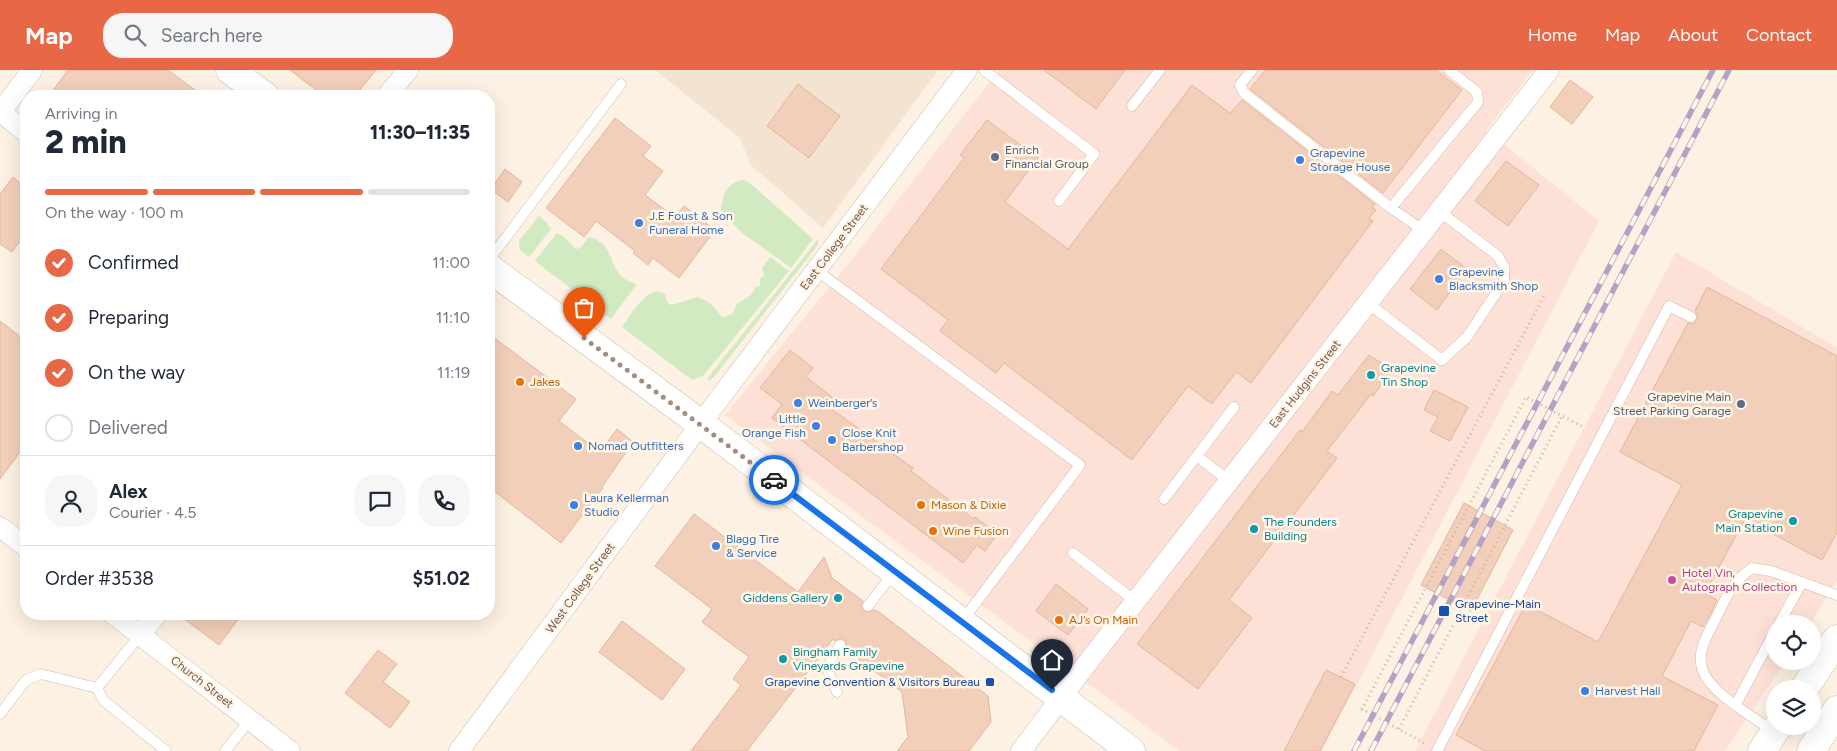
<!DOCTYPE html>
<html lang="en">
<head>
<meta charset="utf-8">
<style>
	:root { --surface:#fff; --page:#f6f6f7; --text:#1f2937; --muted:#747a83; --line:#e0e1e3; --accent:#e76746 }
	body { margin:0; font-family:Figtree,sans-serif; background:var(--page); color:var(--text); height:100vh; display:flex; flex-direction:column; font-size:19px; white-space:nowrap }
	* { box-sizing:border-box; margin:0 }
	p { font-size:16px; color:var(--muted) }
	.icon { flex:none; width:28px; height:28px; fill:none; stroke:currentColor; stroke-width:2; stroke-linecap:round; stroke-linejoin:round }
	.map { position:relative; flex:1; overflow:hidden }
	.side { position:absolute; left:20px; top:20px; width:475px; height:530px; display:flex; flex-direction:column; background:var(--surface); border-radius:20px; box-shadow:0 5px 20px #0002 }
	.side>* { flex:none }
	.controls { position:absolute; left:1766px; top:545px; display:grid; gap:10px }
	.controls a { display:grid; place-items:center; width:55px; height:55px; border-radius:50%; background:var(--surface); box-shadow:0 5px 20px #0002; font-size:25px }
	.pin { position:absolute; display:grid; place-items:center; width:42px; height:42px; color:#fff; margin:-51px -21px; border-radius:50% 50% 50% 0; rotate:-45deg; box-shadow:0 0 5px #0007 }
	.pin .icon { rotate:45deg }
	.courier { position:absolute; display:grid; place-items:center; width:50px; height:50px; margin:-25px; border:4px solid #1a73e8; border-radius:50%; background:#fff; color:#222; box-shadow:0 1px 6px #0007 }
	.overview em { font-style:normal; font-weight:800 }
	.overview div { display:flex; flex-direction:column-reverse }
	.overview { display:flex; align-items:center; justify-content:space-between; height:85px; padding:0 25px }
	h1 { font-size:32px; font-weight:800; line-height:38px }
	.bar { display:grid; grid-template-columns:repeat(4,1fr); gap:8px 5px; align-content:center; height:60px; padding:0 25px }
	.bar i { height:6px; border-radius:4px; background:var(--line) }
	.bar .on { background:var(--accent) }
	.bar p { grid-column:span 4 }
	.line { display:flex; align-items:center; gap:12px; padding:0 25px; border-top:1px solid var(--line) }
	.line div { flex:1 }
	.round { display:grid; place-items:center; flex:none; width:52px; height:52px; border-radius:20px; background:var(--page) }
	ol { padding:0 25px; list-style:none }
	li { display:flex; align-items:center; gap:15px; height:55px }
	li p { margin-inline-start:auto }
	li .icon { padding:5px; border-radius:50%; background:var(--accent); color:#fff; stroke-width:4 }
	li:last-child { color:var(--muted) }
	li i { width:28px; height:28px; border:2px solid var(--line); border-radius:50% }
	header { display:flex; align-items:center; gap:30px; box-sizing:border-box; height:70px; padding:0 25px; background:var(--accent); color:#fff }
	header strong { font-size:24px }
	nav { display:flex; gap:28px; margin-inline-start:auto; font-size:18px }
	.search { width:350px; height:45px; background:var(--page); display:flex; align-items:center; gap:12px; box-sizing:border-box; padding:0 18px; border-radius:20px; color:var(--muted); font-size:19px }
	.map>svg:first-child { display:block }
	.residential { fill:#f4e3d1 }
	.commercial { fill:#fde0d6 }
	.green { fill:#d2eac1 }
	.building { fill:#f2cfba; stroke:#e4b59a }
	.lines { fill:none; stroke-linecap:round; stroke-linejoin:round }
	.service-casing { stroke:#cfbbac; stroke-width:11 }
	.minor-casing { stroke:#cfbbac; stroke-width:21 }
	.secondary-casing { stroke:#d2baa9; stroke-width:29 }
	.path { stroke:#d6b29d; stroke-width:3; stroke-dasharray:1 4; stroke-linecap:butt }
	.service { stroke:#fff; stroke-width:10 }
	.minor { stroke:#fff; stroke-width:20 }
	.secondary { stroke:#fff; stroke-width:28 }
	.rail-casing { stroke:#b4a1c5; stroke-width:5.5 }
	.rail { stroke:#fff6e8; stroke-width:4; stroke-dasharray:11; stroke-linecap:butt }
	.done { stroke:#a48d7f; stroke-width:5; stroke-dasharray:0 9 }
	.route { stroke:#1a73e8; stroke-width:6 }
	.service-dot { fill:#5c6f8a; stroke:#fff6e8; stroke-width:2 }
	.shop-dot { fill:#3f7fe0; stroke:#fff6e8; stroke-width:2 }
	.culture-dot { fill:#0f9aa8; stroke:#fff6e8; stroke-width:2 }
	.food-dot { fill:#e8710a; stroke:#fff6e8; stroke-width:2 }
	.hotel-dot { fill:#d1479c; stroke:#fff6e8; stroke-width:2 }
	.transit-dot { fill:#1a4fb4; stroke:#fff6e8; stroke-width:2 }
	.labels { text-anchor:middle; stroke-width:5; stroke-linejoin:round; paint-order:stroke }
	.service-label { font-size:12px; fill:#4e5e75; stroke:#fff6e8; text-anchor:start }
	.shop-label { font-size:12px; fill:#366cbe; stroke:#fff6e8; text-anchor:start }
	.street-label { font-size:12px; fill:#745749; stroke:#fff6e8 }
	.culture-label { font-size:12px; fill:#0d838f; stroke:#fff6e8; text-anchor:start }
	.food-label { font-size:12px; fill:#c56008; stroke:#fff6e8; text-anchor:start }
	.hotel-label { font-size:12px; fill:#b23c85; stroke:#fff6e8; text-anchor:start }
	.transit-label { font-size:12px; fill:#164399; stroke:#fff6e8; text-anchor:start }
</style>
</head>
<body>
<header>
<strong>Map</strong>
<div class="search"><svg class="icon" aria-label="search" viewBox="0 0 24 24"><circle cx="10" cy="10" r="6"/><path d="M15 15l6 6"/></svg>Search here</div>
<nav><a>Home</a><a>Map</a><a>About</a><a>Contact</a></nav>
</header>
<div class="map">
<svg width="1837" height="681" viewBox="0 0 1837 681">
	<rect width="100%" height="100%" fill="#fcf1e2"/>
	<path class="residential" d="M655,0H938L823,158L751,95L740,68Z"/>
	<path class="commercial" d="M999,0H1533L1486,60L1599,151L1322,681H1179L725,345L853,188Z
		M1676,182L1837,278V511L1810,554H1775V591H1786L1725,681H1415Z"/>
	<path class="green" d="M744,110L751,114L813,169L791,198L741,162L721,141C722,126 727,111 744,110Z
		M539,146L546,152L551,159L529,187L520,180L519,171Z
		M557,163L563,166L576,179L580,178L589,167C619,174 604,206 637,214L611,249L535,191Z
		M818,169V175L714,307L709,311L708,308L713,301Z
		M770,187L789,201L703,306L692,310L622,257C631,245 648,213 665,224L667,232L671,235L698,227L710,233L723,248L732,244L737,234L750,226L756,217L760,216V209L764,205L762,198Z"/>
	<path class="building" d="M68,0H168L203,26H49Z
		M290,0H376L355,26H324Z
		M1044,0H1125L1096,39Z
		M1265,0H1436L1462,20L1383,123L1250,19Z
		M1570,10L1593,27L1572,54L1550,37Z
		M798,14L840,46L809,88L767,56Z
		M1192,15L1230,43L1242,30L1375,134L1372,138L1376,140L1369,148L1373,151L1251,313L1236,302L1212,334L1188,316L1132,390L1004,293L996,303L940,261L948,250L881,199L964,88L960,85L987,50L1038,88L1005,132L1068,179Z
		M615,48L651,76L643,86L663,101L645,125L675,147L684,136L715,160L679,208L653,188L648,195L633,183L635,181L596,151L584,167L546,138Z
		M1506,91L1539,115L1508,156L1475,131Z
		M505,99L522,112L508,132L491,119Z
		M13,107L26,118V163L12,182L0,174V124Z
		M1441,179L1467,199L1437,240L1410,219Z
		M1707,217L1837,286V463L1822,490L1745,449L1705,523L1717,530L1709,547L1703,557L1691,551L1662,606L1718,635L1694,681H1485L1456,665L1526,534L1598,572L1682,415L1620,382L1688,253L1692,254L1697,250L1698,246L1695,241Z
		M0,251L26,271V374L0,409Z
		M489,264L576,329L559,351L598,381L601,377L603,378L617,359L633,372L602,417L603,418L561,473L489,417Z
		M790,280L813,298L806,307L832,327L826,335L913,398L911,401L974,449L975,447L991,459L989,462L995,467L985,481L977,475L963,493L772,348L782,334L760,318Z
		M1369,285L1392,300L1373,326L1371,324L1327,381L1337,388L1229,530L1252,548L1198,619L1137,574L1300,360L1302,362L1332,321L1338,325Z
		M1434,320L1468,337L1450,371L1430,361L1438,347L1424,340Z
		M1464,433L1513,460L1471,541L1421,515Z
		M694,444L798,522L824,487L832,508L863,531L861,536L863,541L870,542L874,540L879,542L988,626L991,652L969,681H897L908,667L902,622L846,579V571L840,568L835,571L833,569L747,681H691L741,615L733,609L749,587L702,552L712,539L655,496Z
		M1056,514L1088,539L1068,565L1036,541Z
		M178,544H242L219,575Z
		M622,551L685,599L662,630L599,582Z
		M378,580L397,594L383,612L410,632L390,658L345,623Z
		M1326,600L1355,614L1320,681H1284Z"/>
	<g class="lines">
		<defs>
			<path id="service" d="M984,0L1094,84L1059,131
				M1252,0L1240,15L1244,23L1391,138L1424,161
				M1132,36L1160,0
				M1391,138L1478,32L1477,22L1449,0
				M489,190L621,14
				M816,200L1080,395L962,551
				M1368,233L1442,290L1467,267L1504,211V197L1498,186L1439,141
				M1197,386L1229,411
				M1164,429L1234,337
				M1073,483L1135,531
				M868,536L894,502
				M1779,554L1802,512
				M97,618L104,631L166,681
				M837,622C825,599 826,596 840,575
				M1736,634L1775,561
				M0,644L26,610L41,604L97,618L140,565
				M1774,662C1753,646 1703,620 1701,593C1699,578 1708,563 1715,550C1726,528 1731,513 1752,498L1771,501L1837,525
				M225,681L250,650
				M1437,681L1669,236L1691,247"/>
			<path id="minor" d="M387,26L408,0
				M0,42L26,62
				M0,43L32,0
				M0,457L26,477
				M113,544L290,681
				M140,565L157,544
				M459,681L722,325L967,0
				M1021,681L1085,596L1549,0"/>
			<path id="secondary" d="M230,0L265,26
				M489,198L701,354L1131,681
				M1804,619L1837,569
				M1762,681L1778,656
				M1811,681L1837,640"/>
		</defs>
		<use href="#service" class="service-casing"/>
		<use href="#minor" class="minor-casing"/>
		<use href="#secondary" class="secondary-casing"/>
		<path class="path" d="M1341,607L1544,226
			M1769,632L1775,623
			M1399,659L1562,346
			M1424,673L1362,639L1526,327L1585,358"/>
		<use href="#service" class="service"/>
		<use href="#minor" class="minor"/>
		<use href="#secondary" class="secondary"/>
		<defs>
			<path id="rail" d="M1354,681L1713,0
				M1371,681L1729,0"/>
		</defs>
		<use href="#rail" class="rail-casing"/>
		<use href="#rail" class="rail"/>
	</g>
	<g class="lines">
		<path class="done" d="M584,268L774,410"/>
		<path class="route" d="M774,410L1052,620"/>
	</g>
	<g class="service-dot">
		<circle cx="995" cy="87" r="5"/>
		<circle cx="1741" cy="334" r="5"/>
	</g>
	<g class="shop-dot">
		<circle cx="1300" cy="90" r="5"/>
		<circle cx="639" cy="153" r="5"/>
		<circle cx="1439" cy="209" r="5"/>
		<circle cx="798" cy="333" r="5"/>
		<circle cx="816" cy="356" r="5"/>
		<circle cx="832" cy="370" r="5"/>
		<circle cx="578" cy="376" r="5"/>
		<circle cx="574" cy="435" r="5"/>
		<circle cx="716" cy="476" r="5"/>
		<circle cx="1585" cy="621" r="5"/>
	</g>
	<g class="culture-dot">
		<circle cx="1371" cy="305" r="5"/>
		<circle cx="1793" cy="451" r="5"/>
		<circle cx="1254" cy="459" r="5"/>
		<circle cx="838" cy="528" r="5"/>
		<circle cx="783" cy="589" r="5"/>
	</g>
	<g class="food-dot">
		<circle cx="520" cy="312" r="5"/>
		<circle cx="921" cy="435" r="5"/>
		<circle cx="933" cy="461" r="5"/>
		<circle cx="1059" cy="550" r="5"/>
	</g>
	<circle class="hotel-dot" cx="1672" cy="510" r="5"/>
	<g class="transit-dot">
		<rect x="1438" y="535" width="12" height="12" rx="2.5"/>
		<rect x="985" y="607" width="10" height="10" rx="2.5"/>
	</g>
	<g class="labels">
		<g class="service-label">
			<text x="1005" y="84">Enrich<tspan x="1005" dy="14">Financial Group</tspan></text>
			<text x="1731" y="331" text-anchor="end">Grapevine Main<tspan x="1731" dy="14">Street Parking Garage</tspan></text>
		</g>
		<g class="shop-label">
			<text x="1310" y="87">Grapevine<tspan x="1310" dy="14">Storage House</tspan></text>
			<text x="649" y="150">J.E Foust &amp; Son<tspan x="649" dy="14">Funeral Home</tspan></text>
			<text x="1449" y="206">Grapevine<tspan x="1449" dy="14">Blacksmith Shop</tspan></text>
			<text x="808" y="337">Weinberger’s</text>
			<text x="806" y="353" text-anchor="end">Little<tspan x="806" dy="14">Orange Fish</tspan></text>
			<text x="842" y="367">Close Knit<tspan x="842" dy="14">Barbershop</tspan></text>
			<text x="588" y="380">Nomad Outfitters</text>
			<text x="584" y="432">Laura Kellerman<tspan x="584" dy="14">Studio</tspan></text>
			<text x="726" y="473">Blagg Tire<tspan x="726" dy="14">&amp; Service</tspan></text>
			<text x="1595" y="625">Harvest Hall</text>
		</g>
		<g class="street-label">
			<text transform="translate(834 177) rotate(-53)" y="4">East College Street</text>
			<text transform="translate(1305 314) rotate(-52)" y="4">East Hudgins Street</text>
			<text transform="translate(580 518) rotate(-54)" y="4">West College Street</text>
			<text transform="translate(202 612) rotate(38)" y="4">Church Street</text>
		</g>
		<g class="culture-label">
			<text x="1381" y="302">Grapevine<tspan x="1381" dy="14">Tin Shop</tspan></text>
			<text x="1783" y="448" text-anchor="end">Grapevine<tspan x="1783" dy="14">Main Station</tspan></text>
			<text x="1264" y="456">The Founders<tspan x="1264" dy="14">Building</tspan></text>
			<text x="828" y="532" text-anchor="end">Giddens Gallery</text>
			<text x="793" y="586">Bingham Family<tspan x="793" dy="14">Vineyards Grapevine</tspan></text>
		</g>
		<g class="food-label">
			<text x="530" y="316">Jakes</text>
			<text x="931" y="439">Mason &amp; Dixie</text>
			<text x="943" y="465">Wine Fusion</text>
			<text x="1069" y="554">AJ’s On Main</text>
		</g>
		<g class="hotel-label">
			<text x="1682" y="507">Hotel Vin,<tspan x="1682" dy="14">Autograph Collection</tspan></text>
		</g>
		<g class="transit-label">
			<text x="1455" y="538">Grapevine-Main<tspan x="1455" dy="14">Street</tspan></text>
			<text x="980" y="616" text-anchor="end">Grapevine Convention &amp; Visitors Bureau</text>
		</g>
	</g>
</svg>
<div class="controls">
<a><svg class="icon" aria-label="locate" viewBox="0 0 24 24"><circle cx="12" cy="12" r="6"/><path d="M12 2v4M12 18v4M2 12h4M18 12h4"/></svg></a>
<a><svg class="icon" aria-label="layers" viewBox="0 0 24 24"><path d="M12 4l9 5-9 5-9-5zM3 14l9 5 9-5"/></svg></a>
</div>
<div class="pin" style="left:584px;top:268px;background:#ea580c"><svg class="icon" aria-label="bag" viewBox="0 0 24 24"><path d="M5 8h14l-1 12H6zM9 8a3 3 0 0 1 6 0"/></svg></div>
<div class="pin" style="left:1052px;top:620px;background:#1f2937"><svg class="icon" aria-label="home" viewBox="0 0 24 24"><path d="M3 11l9-7 9 7M6 9v11h12V9"/></svg></div>
<div class="courier" style="left:774px;top:410px"><svg class="icon" aria-label="car" viewBox="0 0 24 24"><path d="M5 17H2v-5l4-1 3-4h7l3 4 3 1v5h-3M9 17h6M6 11h13"/><circle cx="7" cy="17" r="2"/><circle cx="17" cy="17" r="2"/></svg></div>
<section class="side">
<div class="overview"><div><h1>2 min</h1><p>Arriving in</p></div><em>11:30–11:35</em></div>
<div class="bar"><i class="on"></i><i class="on"></i><i class="on"></i><i></i><p>On the way · 100 m</p></div>
<ol>
<li><svg class="icon" aria-label="check" viewBox="0 0 24 24"><path d="M5 12l5 5 9-10"/></svg>Confirmed<p>11:00</p></li>
<li><svg class="icon" aria-label="check" viewBox="0 0 24 24"><path d="M5 12l5 5 9-10"/></svg>Preparing<p>11:10</p></li>
<li><svg class="icon" aria-label="check" viewBox="0 0 24 24"><path d="M5 12l5 5 9-10"/></svg>On the way<p>11:19</p></li>
<li><i></i>Delivered</li>
</ol>
<div class="line" style="height:90px"><a class="round"><svg class="icon" aria-label="person" viewBox="0 0 24 24"><circle cx="12" cy="8" r="4"/><path d="M4 21q1-7 8-7t8 7"/></svg></a><div><b>Alex</b><p>Courier · 4.5</p></div><a class="round"><svg class="icon" aria-label="chat" viewBox="0 0 24 24"><path d="M4 5h16v11H9l-5 4z"/></svg></a><a class="round"><svg class="icon" aria-label="phone" viewBox="0 0 24 24"><path d="M5 4h4l2 5-3 2q2 4 5 5l2-3 5 2v4C11 20 4 13 5 4z"/></svg></a></div>
<div class="line" style="height:65px"><div>Order #3538</div><b>$51.02</b></div>
</section>
</div>
</body>
</html>
